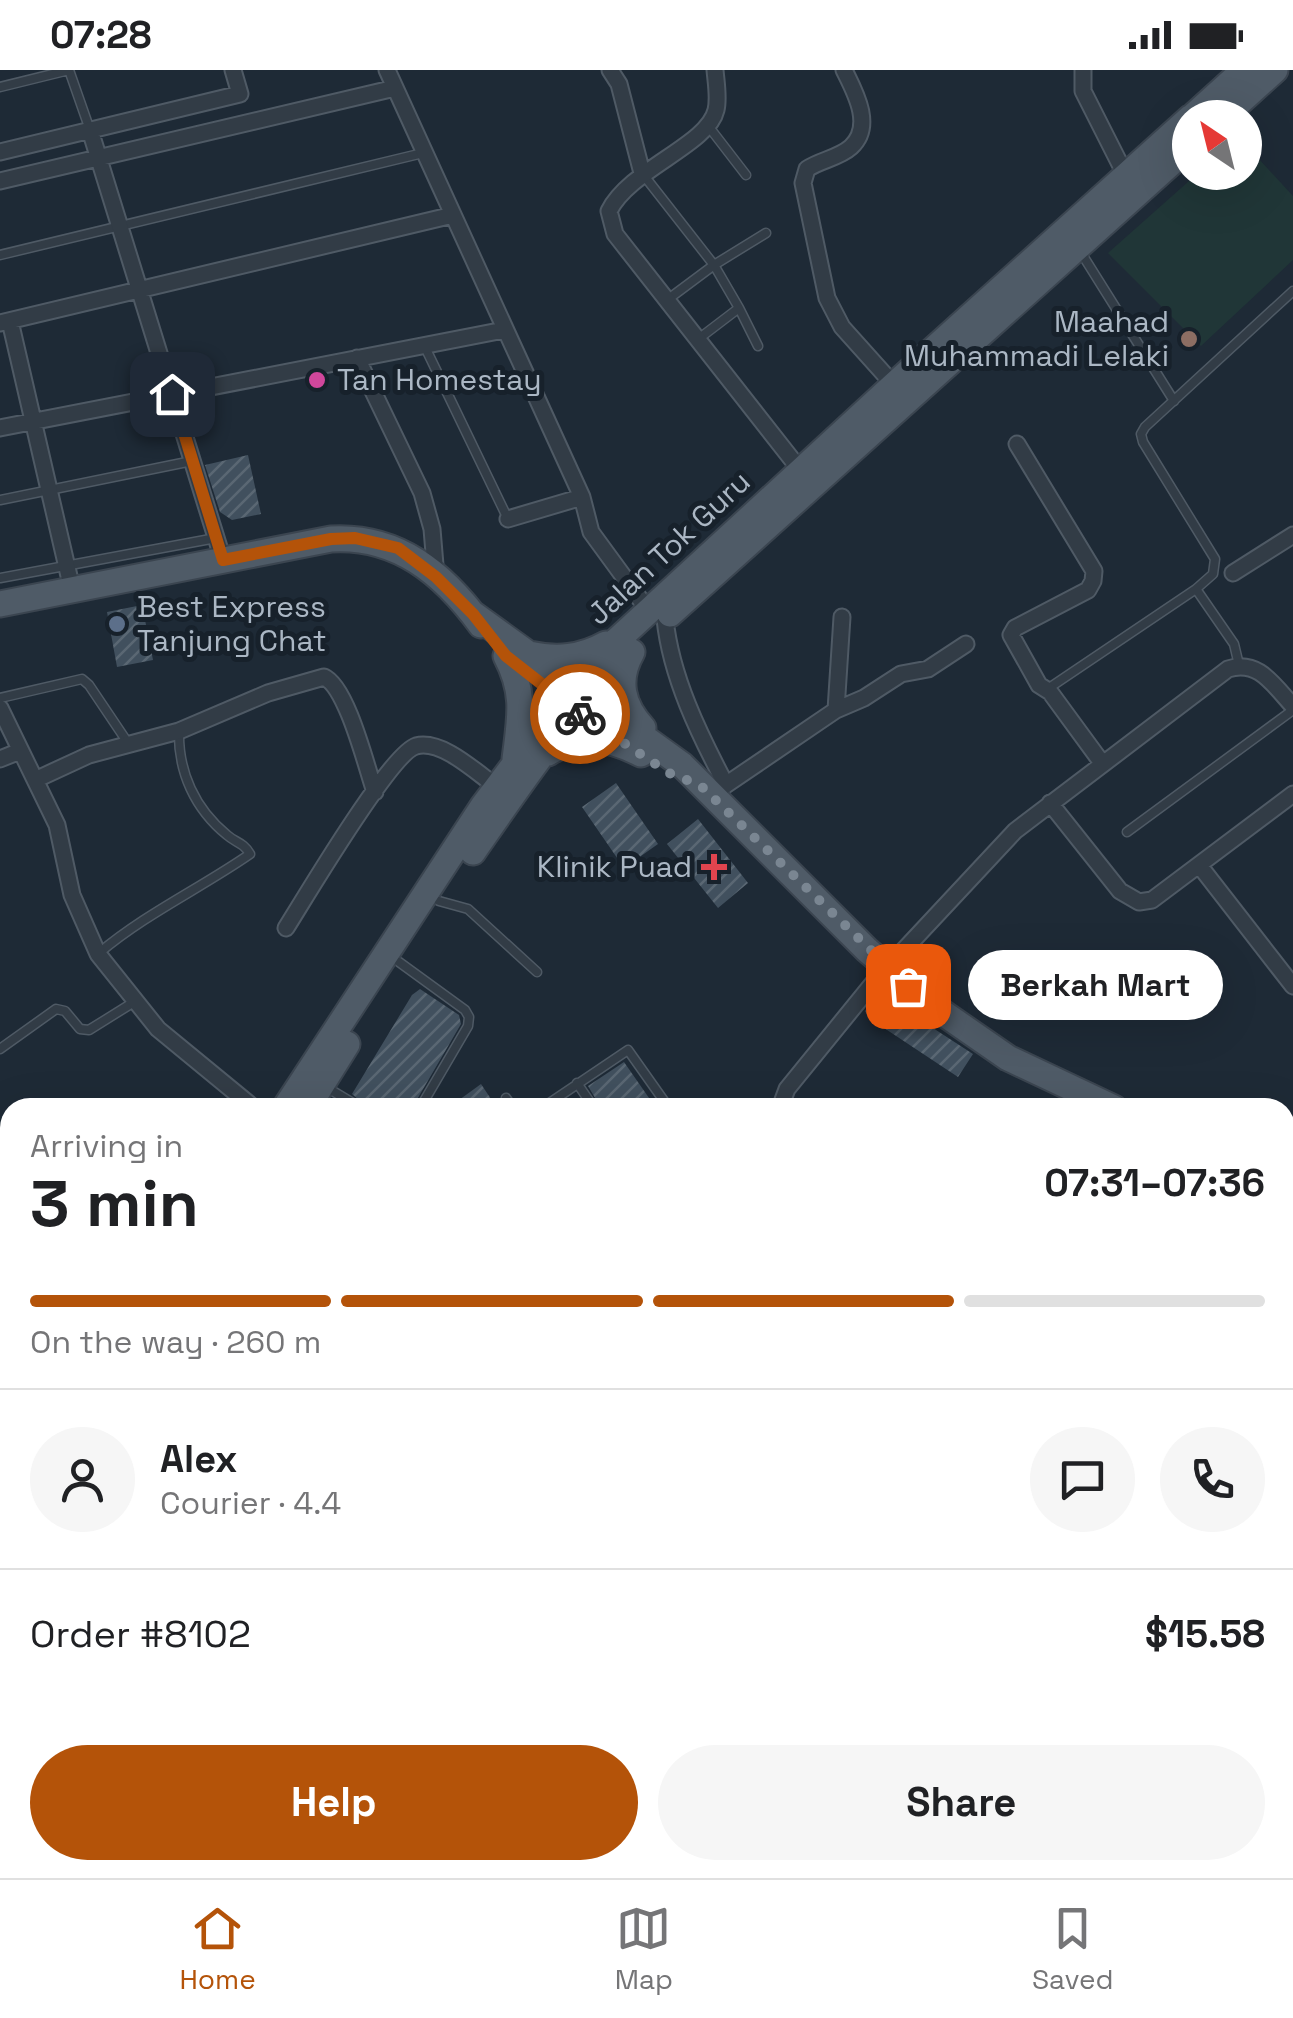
<!DOCTYPE html>
<html lang="en">
<head>
<meta charset="utf-8">
<style>
	:root { --surface:#fff; --page:#f6f6f6; --text:#202124; --muted:#757577; --line:#e0e0e0; --accent:#b45309 }
	body { margin:0; font-family:"Space Grotesk",sans-serif; background:var(--page); color:var(--text); height:100vh; display:flex; flex-direction:column; font-size:38px; white-space:nowrap }
	* { box-sizing:border-box; margin:0 }
	p { font-size:32px; color:var(--muted) }
	.icon { flex:none; width:55px; height:55px; fill:none; stroke:currentColor; stroke-width:2; stroke-linecap:round; stroke-linejoin:round }
	.map { position:relative; flex:1; overflow:hidden }
	.details { position:absolute; left:0px; top:1028px; width:1295px; height:782px; display:flex; flex-direction:column; background:var(--surface); border-radius:30px 30px 0 0; box-shadow:0 10px 40px #0002 }
	.details>* { flex:none }
	.needle { width:65px; rotate:325deg }
	.buttons { position:absolute; left:1172px; top:30px; display:grid; gap:20px }
	.buttons a { display:grid; place-items:center; width:90px; height:90px; border-radius:50%; background:var(--surface); box-shadow:0 10px 40px #0002; font-size:50px }
	.pin { position:absolute; display:grid; place-items:center; width:85px; height:85px; color:#fff; margin:-42px; border-radius:20px; box-shadow:0 5px 15px #0006 }
	.courier { position:absolute; display:grid; place-items:center; width:100px; height:100px; margin:-50px; border:8px solid #b45309; border-radius:50%; background:#fff; color:#222; box-shadow:0 2px 12px #0007 }
	.bubble { position:absolute; height:70px; border-radius:35px; background:var(--surface); box-shadow:0 10px 40px #0002; font-size:32px; font-weight:700; line-height:70px; text-align:center }
	.overview em { font-style:normal; font-weight:700 }
	.overview div { display:flex; flex-direction:column-reverse }
	.overview { display:flex; align-items:center; justify-content:space-between; height:170px; padding:0 30px }
	h1 { font-size:65px; font-weight:700; line-height:75px }
	.bar { display:grid; grid-template-columns:repeat(4,1fr); gap:15px 10px; align-content:center; height:120px; padding:0 30px }
	.bar i { height:12px; border-radius:8px; background:var(--line) }
	.bar .active { background:var(--accent) }
	.bar p { grid-column:span 4 }
	.line { display:flex; align-items:center; gap:25px; padding:0 30px; border-top:2px solid var(--line) }
	.line div { flex:1 }
	.round { display:grid; place-items:center; flex:none; width:105px; height:105px; border-radius:52px; background:var(--page) }
	.cta { display:flex; gap:20px; margin-top:auto; padding:20px 30px }
	.cta a { flex:1; height:115px; border-radius:60px; background:var(--accent); color:#fff; font-size:40px; font-weight:700; line-height:115px; text-align:center }
	.cta a+a { background:var(--page); color:var(--text) }
	.status { display:flex; justify-content:space-between; align-items:center; height:70px; padding:0 50px; background:var(--surface); direction:ltr }
	.status svg { height:28px; fill:currentColor }
	.dock { display:flex; justify-content:space-around; align-items:center; height:140px; border-top:2px solid var(--line); background:var(--surface); font-size:28px; color:var(--muted) }
	.dock a { display:grid; justify-items:center; gap:5px }
	.dock .active { color:var(--accent) }
	.map>svg:first-child { display:block }
	.grass { fill:url(#grass-tufts) }
	.park { fill:#203637 }
	.building { fill:url(#building-hatch) }
	.lines { fill:none; stroke-linecap:round; stroke-linejoin:round }
	.service-casing { stroke:#4f5a65; stroke-width:11 }
	.minor-casing { stroke:#4f5a65; stroke-width:19 }
	.primary-casing { stroke:#3b4550; stroke-width:29 }
	.service { stroke:#323c46; stroke-width:8 }
	.minor { stroke:#323c46; stroke-width:15 }
	.primary { stroke:#4f5b67; stroke-width:25 }
	.done { stroke:#7a8692; stroke-width:10; stroke-dasharray:0 18 }
	.route { stroke:#b45309; stroke-width:12 }
	.education-dot { fill:#8d6e63; stroke:#17212b; stroke-width:4 }
	.hotel-dot { fill:#d1479c; stroke:#17212b; stroke-width:4 }
	.service-dot { fill:#5c6f8a; stroke:#17212b; stroke-width:4 }
	.health-dot { fill:#e0444e; stroke:#17212b; stroke-width:4 }
	.labels { text-anchor:middle; stroke-width:10; stroke-linejoin:round; paint-order:stroke }
	.poi-label { font-size:30px; fill:#abb7c4; stroke:#17212b; text-anchor:end }
	.street-label { font-size:30px; fill:#abb7c4; stroke:#17212b }
</style>
</head>
<body>
<div class="status"><b>07:28</b><svg viewBox="0 0 49 12"><path d="M0 12V9h3v3zM5 12V6h3v6zM10 12V3h3v9zM15 12V0h3v12zM26 1h20v11H26zM47 4h2v5h-2z"/></svg></div>
<div class="map">
<svg width="1293" height="1808" viewBox="0 0 1293 1808">
	<defs>
		<pattern id="grass-tufts" width="24" height="20" patternUnits="userSpaceOnUse" patternTransform="scale(2.5)"><rect width="24" height="20" fill="#203637"/><path d="M3 7l-1-3M5 7V3M7 7l1-3M15 17l-1-3M17 17v-4M19 17l1-3" fill="none" stroke="#3e5152"/></pattern>
		<pattern id="building-hatch" width="6" height="6" patternUnits="userSpaceOnUse" patternTransform="scale(2.5)"><rect width="6" height="6" fill="#41505e"/><path d="M-1 1l2-2M0 6l6-6M5 7l2-2" fill="none" stroke="#5a6773"/></pattern>
	</defs>
	<rect width="100%" height="100%" fill="#1e2a36"/>
	<path class="grass" d="M235,1800H337L345,1808H246Z
		M360,1800H421L429,1808H367Z"/>
	<path class="park" d="M1245,74L1293,126V190L1201,276L1108,183L1198,103L1245,102Z"/>
	<path class="building" d="M248,385L261,444L232,450L220,442L205,395Z
		M142,535L153,590L117,597L107,542Z
		M616,713L658,774L624,798L582,737Z
		M698,749L748,813L718,838L667,774Z
		M420,919L459,945L461,954L412,1038H368L352,1024L412,925Z
		M879,923L973,984L958,1007L869,948L865,941Z
		M624,992L656,1038H601L588,1016Z
		M481,1014L497,1038H448Z"/>
	<g class="lines">
		<defs>
			<path id="service" d="M69,0L90,60
				M0,17L69,0
				M709,57L746,105
				M642,103L714,195L739,238L697,270
				M1080,181L1174,331
				M0,185L423,83
				M667,230L714,195L766,163
				M739,238L758,276
				M424,275L508,449
				M0,430L192,391
				M0,508L216,468
				M1239,595L1234,574L1196,519L1213,504L1215,489L1143,372L1141,364L1145,357L1293,221
				M1046,620L1196,519
				M0,628L82,609L89,615L128,673
				M1127,762L1293,640
				M439,831L468,839L537,902
				M99,883C145,844 201,818 250,784C243,772 236,773 227,765C195,739 178,702 179,661
				M399,892L465,940L469,947L468,956L420,1038
				M0,979L56,939L65,941L80,959L89,960L134,932
				M577,1013L594,1038
				M326,1017L361,1038
				M506,1028L513,1038
				M542,1038L628,980L669,1038
				M0,1382L10,1384
				M0,1519L10,1477
				M0,1537L10,1540
				M0,1692L10,1696
				M354,1800L360,1808
				M42,1808L44,1800"/>
			<path id="minor" d="M387,0L582,427L508,449
				M610,0L619,14L642,103
				M715,0C716,12 719,28 716,40C708,75 630,99 609,141L615,164L801,401
				M844,0C855,22 874,56 851,77C839,88 820,90 807,99L803,113L827,228L842,257L894,315
				M1083,0V21L1126,106
				M90,60L223,490
				M0,82L240,24L233,0
				M0,111L395,18
				M10,251L72,519
				M0,253L453,145
				M357,288L422,423L432,459L436,507
				M0,358L504,260
				M1017,374L1094,501L1093,511L1088,520L1015,558L1011,565L1039,615L1050,622L1102,693
				M582,427L591,462L648,540
				M1233,503L1293,465
				M665,549C671,607 699,664 726,715
				M0,638L57,755L72,825L98,884L158,959L254,1038
				M836,640L842,547
				M0,689L20,681
				M35,710L89,685L179,661L268,623L324,607C347,617 366,696 375,722
				M711,725L836,640L864,628L901,604L928,599L966,574
				M1050,733L1120,821L1139,832L1152,830L1293,724
				M1199,795L1293,916
				M286,858C305,828 390,684 416,676C442,669 477,703 497,717
				M780,1038L787,1019L874,912L1015,761L1228,599C1259,589 1274,616 1293,636
				M0,1231L10,1234
				M1285,1525L1293,1522
				M1191,1800L1201,1808
				M576,1808L586,1800
				M1035,1808L1036,1800"/>
			<path id="primary" d="M1191,48L1244,0
				M1222,48L1275,0
				M0,534L331,469C397,465 443,503 481,555
				M473,544L682,695L867,880L930,934L1008,988L1114,1038
				M670,544L1190,76
				M632,582C616,610 622,635 643,658
				M529,584C557,590 581,588 606,574
				M506,586C526,624 520,648 515,689
				M548,683C581,663 607,667 641,684
				M473,782C521,713 570,640 630,581
				M285,1038L483,736L588,597L894,315L1190,48
				M307,1038L347,974
				M1285,1086L1293,1088
				M69,1808L71,1800
				M88,1808L90,1800"/>
		</defs>
		<use href="#service" class="service-casing"/>
		<use href="#minor" class="minor-casing"/>
		<use href="#primary" class="primary-casing"/>
		<use href="#service" class="service"/>
		<use href="#minor" class="minor"/>
		<use href="#primary" class="primary"/>
	</g>
	<g class="lines">
		<path class="done" d="M580,644L669,703L700,715L908,916"/>
		<path class="route" d="M172,324L223,490L331,469L355,468L398,478L436,507L473,544L506,586L580,644"/>
	</g>
	<circle class="education-dot" cx="1189" cy="269" r="10"/>
	<circle class="hotel-dot" cx="317" cy="310" r="10"/>
	<circle class="service-dot" cx="117" cy="554" r="10"/>
	<path class="health-dot" d="M709 782h10v10h10v10h-10v10h-10v-10h-10v-10h10z"/>
	<g class="labels">
		<g class="poi-label">
			<text x="1169" y="262">Maahad<tspan x="1169" dy="34">Muhammadi Lelaki</tspan></text>
			<text x="337" y="320" text-anchor="start">Tan Homestay</text>
			<text x="137" y="547" text-anchor="start">Best Express<tspan x="137" dy="34">Tanjung Chat</tspan></text>
			<text x="692" y="807">Klinik Puad</text>
		</g>
		<g class="street-label">
			<text transform="translate(669 478) rotate(-43)" y="10">Jalan Tok Guru</text>
		</g>
	</g>
</svg>
<div class="buttons">
<a><svg class="needle" viewBox="-14 -14 28 28"><path d="M0-13l5 13h-10z" fill="#e53935"/><path d="M0 13l5-13h-10z" fill="#757577"/></svg></a>
</div>
<div class="pin" style="left:908px;top:916px;background:#ea580c"><svg class="icon" aria-label="bag" viewBox="0 0 24 24"><path d="M5 8h14l-1 12H6zM9 8a3 3 0 0 1 6 0"/></svg></div>
<div class="pin" style="left:172px;top:324px;background:#1f2937"><svg class="icon" aria-label="home" viewBox="0 0 24 24"><path d="M3 11l9-7 9 7M6 9v11h12V9"/></svg></div>
<div class="courier" style="left:580px;top:644px"><svg class="icon" aria-label="bike" viewBox="0 0 24 24"><circle cx="6" cy="16" r="4"/><circle cx="18" cy="16" r="4"/><path d="M6 16l4-8h5l3 8M10 8l3 8H6M13 5h3"/></svg></div>
<div class="bubble" style="left:968px;top:880px;width:255px">Berkah Mart</div>
<section class="details">
<div class="overview"><div><h1>3 min</h1><p>Arriving in</p></div><em>07:31–07:36</em></div>
<div class="bar"><i class="active"></i><i class="active"></i><i class="active"></i><i></i><p>On the way · 260 m</p></div>
<div class="line" style="height:180px"><a class="round"><svg class="icon" aria-label="person" viewBox="0 0 24 24"><circle cx="12" cy="8" r="4"/><path d="M4 21q1-7 8-7t8 7"/></svg></a><div><b>Alex</b><p>Courier · 4.4</p></div><a class="round"><svg class="icon" aria-label="chat" viewBox="0 0 24 24"><path d="M4 5h16v11H9l-5 4z"/></svg></a><a class="round"><svg class="icon" aria-label="phone" viewBox="0 0 24 24"><path d="M5 4h4l2 5-3 2q2 4 5 5l2-3 5 2v4C11 20 4 13 5 4z"/></svg></a></div>
<div class="line" style="height:130px"><div>Order #8102</div><b>$15.58</b></div>
<div class="cta"><a>Help</a><a>Share</a></div>
</section>
</div>
<nav class="dock">
<a class="active"><svg class="icon" aria-label="home" viewBox="0 0 24 24"><path d="M3 11l9-7 9 7M6 9v11h12V9"/></svg>Home</a>
<a><svg class="icon" aria-label="map" viewBox="0 0 24 24"><path d="M3 6l6-2 6 2 6-2v14l-6 2-6-2-6 2zM9 4v14M15 6v14"/></svg>Map</a>
<a><svg class="icon" aria-label="saved" viewBox="0 0 24 24"><path d="M7 4h10v16l-5-4-5 4z"/></svg>Saved</a>
</nav>
</body>
</html>
